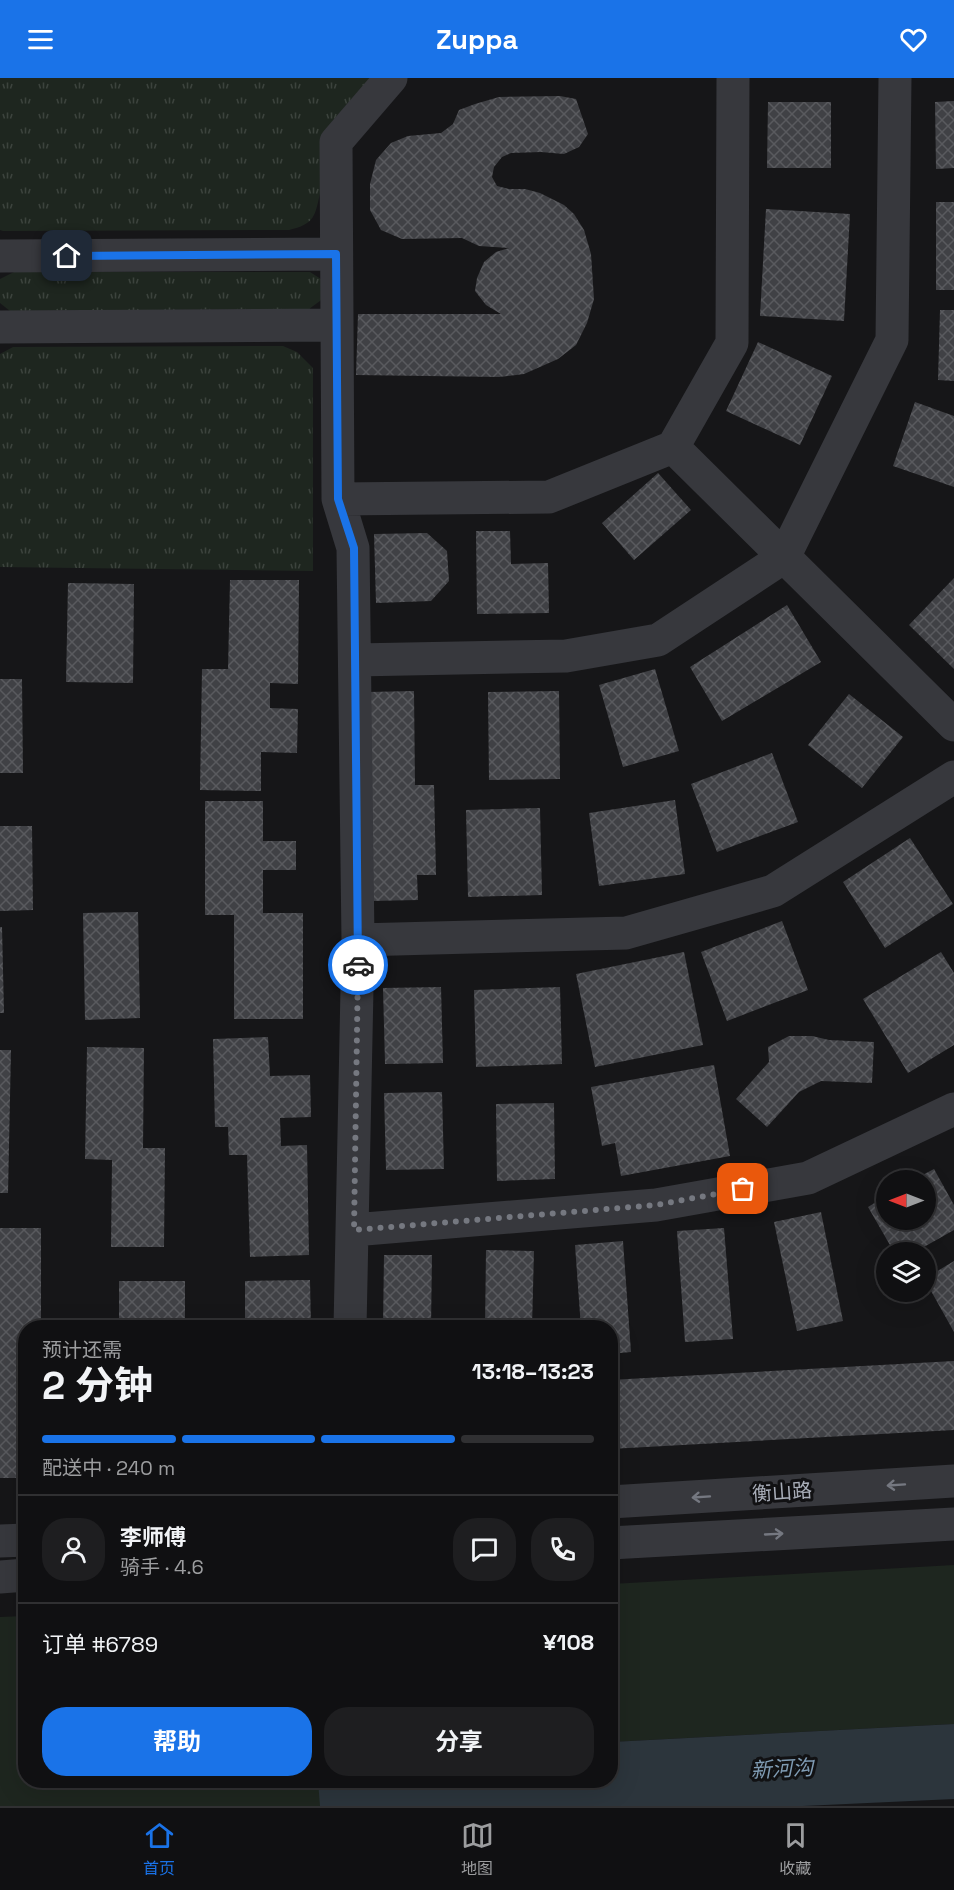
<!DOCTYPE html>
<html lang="zh">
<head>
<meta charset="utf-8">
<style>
	:root { --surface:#101012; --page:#1e1e20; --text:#f1f3f6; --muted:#9c9d9f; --line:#303032; --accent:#1a73e8 }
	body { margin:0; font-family:"Space Grotesk","Noto Sans SC",sans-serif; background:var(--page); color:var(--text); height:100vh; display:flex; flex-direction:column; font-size:22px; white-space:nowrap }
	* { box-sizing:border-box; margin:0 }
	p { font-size:20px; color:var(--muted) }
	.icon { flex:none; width:33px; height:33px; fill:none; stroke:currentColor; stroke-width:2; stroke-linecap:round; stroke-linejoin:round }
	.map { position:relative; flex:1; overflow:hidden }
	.details { position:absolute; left:18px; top:1242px; width:600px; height:468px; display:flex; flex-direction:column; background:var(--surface); border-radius:24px; box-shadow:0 6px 24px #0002,0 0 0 2px var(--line) }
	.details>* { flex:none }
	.needle { width:39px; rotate:270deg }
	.tools { position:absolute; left:876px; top:1092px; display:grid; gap:12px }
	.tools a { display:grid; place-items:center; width:60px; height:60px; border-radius:50%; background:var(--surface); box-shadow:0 6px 24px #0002,0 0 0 2px var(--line); font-size:30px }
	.pin { position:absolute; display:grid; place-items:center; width:51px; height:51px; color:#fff; margin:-26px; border-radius:12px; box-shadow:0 3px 9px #0006 }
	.courier { position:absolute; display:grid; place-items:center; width:60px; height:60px; margin:-30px; border:4px solid #1a73e8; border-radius:50%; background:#fff; color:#222; box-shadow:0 2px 8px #0007 }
	.summary em { font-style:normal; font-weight:700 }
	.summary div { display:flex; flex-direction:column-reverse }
	.summary { display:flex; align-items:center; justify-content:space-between; height:102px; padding:0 24px }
	h1 { font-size:39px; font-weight:700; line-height:45px }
	.bar { display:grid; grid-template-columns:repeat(4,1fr); gap:9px 6px; align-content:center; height:72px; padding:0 24px }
	.bar i { height:8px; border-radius:4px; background:var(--line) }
	.bar .current { background:var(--accent) }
	.bar p { grid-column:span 4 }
	.line { display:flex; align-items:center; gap:15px; padding:0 24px; border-top:2px solid var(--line) }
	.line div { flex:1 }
	.round { display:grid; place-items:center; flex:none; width:63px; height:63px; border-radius:24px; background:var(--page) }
	.button { display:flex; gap:12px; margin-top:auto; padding:12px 24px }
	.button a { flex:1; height:69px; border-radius:24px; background:var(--accent); color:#fff; font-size:24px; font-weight:700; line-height:69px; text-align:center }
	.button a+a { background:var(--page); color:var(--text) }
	header { display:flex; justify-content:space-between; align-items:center; height:78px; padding:0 24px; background:var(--accent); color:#fff; font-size:27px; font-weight:700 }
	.dock { display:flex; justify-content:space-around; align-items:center; height:84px; border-top:2px solid var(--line); background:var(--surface); font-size:16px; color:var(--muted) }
	.dock a { display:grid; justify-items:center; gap:3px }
	.dock .current { color:var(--accent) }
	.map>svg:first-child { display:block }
	.grass { fill:url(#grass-tufts) }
	.green { fill:#1e261f }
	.water { fill:#2c353c }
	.building { fill:url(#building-cross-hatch) }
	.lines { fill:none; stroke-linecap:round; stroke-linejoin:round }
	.minor { stroke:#37383d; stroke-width:33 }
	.oneway { stroke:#757881 }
	.done { stroke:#757880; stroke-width:6; stroke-dasharray:0 10.8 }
	.route { stroke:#1a73e8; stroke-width:8 }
	.labels { text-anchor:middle; stroke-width:6; stroke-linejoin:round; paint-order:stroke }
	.street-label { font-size:20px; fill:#a8adb8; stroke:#111113 }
	.water-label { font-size:21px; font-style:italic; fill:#7f9bb3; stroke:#111113 }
</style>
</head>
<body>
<header><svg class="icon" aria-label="menu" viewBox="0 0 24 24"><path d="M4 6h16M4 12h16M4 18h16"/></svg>Zuppa<svg class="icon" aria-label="heart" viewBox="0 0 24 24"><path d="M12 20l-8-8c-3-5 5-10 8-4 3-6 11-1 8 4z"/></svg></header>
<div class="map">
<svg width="954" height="1728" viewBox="0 0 954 1728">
	<defs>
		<pattern id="grass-tufts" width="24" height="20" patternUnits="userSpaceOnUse" patternTransform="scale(1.5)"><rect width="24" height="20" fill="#1e261f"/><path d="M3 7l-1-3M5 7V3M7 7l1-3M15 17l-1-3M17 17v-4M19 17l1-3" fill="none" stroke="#3c433d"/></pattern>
		<pattern id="building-cross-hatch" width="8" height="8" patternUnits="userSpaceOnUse" patternTransform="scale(1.5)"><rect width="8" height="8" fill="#404145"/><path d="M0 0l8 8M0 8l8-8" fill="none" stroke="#595a5e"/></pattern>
	</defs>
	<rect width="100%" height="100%" fill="#161618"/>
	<path class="grass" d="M0,0H372L320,115C315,139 314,146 289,152L3,153L0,152Z
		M14,194H310L324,203V220L309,231L10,233L0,225V201Z
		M283,268L297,274L313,290V493L0,489V276L13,269Z"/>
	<path class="green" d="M954,1487V1646L611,1664V1506Z
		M25,1538L26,1702L319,1703L321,1728H0V1539Z"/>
	<path class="water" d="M954,1646V1721L803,1728H320L318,1703L610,1702L611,1664Z"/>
	<path class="building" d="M560,18L576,21L588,56L579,69L564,76L541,74L511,75L502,79L494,89L492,99L497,108L509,111H525L540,115L564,127L574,136L584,152L591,176L594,221L587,245L576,267L558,281L524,296L499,299L356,297L358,236H501L486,227L475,213L477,200L484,184L496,174L509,170L479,168L462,160L402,161L381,152L370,132V106L376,82L391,65L408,58L441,55L453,46L459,32L475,26L499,19Z
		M954,23V90L936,91L935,24Z
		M768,24H831V90H767Z
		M936,124H954V212H936Z
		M766,131L850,136L844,243L760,238Z
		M940,232H954V303L938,302Z
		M758,264L832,298L800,367L726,333Z
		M915,324L954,338V409L893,388Z
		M658,395L691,432L634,482L602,445Z
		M476,453H510L511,486L548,485L549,535L477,536Z
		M427,455L447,473L449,503L431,523L376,525L374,456Z
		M954,500V591L909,547Z
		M230,502H299L298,606L270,605V630L298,631L297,675L261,674V713L200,712L202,591H228Z
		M68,505L134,506L133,605L66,604Z
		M787,527L821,584L722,643L690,589Z
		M655,591L679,673L623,689L599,607Z
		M0,601H22L23,695H0Z
		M414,613L415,707H434L436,797H417L418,822L371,823L368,614Z
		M559,613L560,701L489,702L488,614Z
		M849,616L903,659L862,710L808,667Z
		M772,675L798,744L717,774L691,706Z
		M675,722L685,796L599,808L589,735Z
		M205,723H263V763H296V792H263V835H303V941H234V837H205Z
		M540,730L542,817L468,819L466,732Z
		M0,748H32L33,832L0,833Z
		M910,760L953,826L885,870L843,804Z
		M138,834L140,940L85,942L83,835Z
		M782,843L808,912L727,943L701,874Z
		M0,849H2L4,935H0Z
		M684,874L703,967L595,989L576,896Z
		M941,874L954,895V967L908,995L863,921Z
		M441,909L443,985L385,986L383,910Z
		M560,909L562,986L476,989L474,912Z
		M789,958H812L829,962L874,964L872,1005L821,1003L799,1014L767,1049L736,1021L769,984L768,969Z
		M268,959L270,998L310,997L311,1039L280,1040L281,1068L307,1067L309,1177L250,1179L247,1077H229L228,1049H215L213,961Z
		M87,969L144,970L143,1070H165L164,1169H111L112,1082L85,1081Z
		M0,972H11L8,1115H0Z
		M714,987L730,1078L621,1098L615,1065L602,1068L591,1009Z
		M442,1014L444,1091L386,1092L384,1015Z
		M554,1025L555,1101L497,1103L496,1026Z
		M934,1091L954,1127V1152L915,1174H894L868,1129L886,1118V1142H926V1102H913Z
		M821,1134L843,1243L797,1253L774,1144Z
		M0,1150H41V1250H26V1400H0Z
		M724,1150L733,1261L685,1264L677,1153Z
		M623,1163L631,1274L610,1276V1250H581L575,1167Z
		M486,1172L534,1173L532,1250H485Z
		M384,1177H432L431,1250H383Z
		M954,1183V1254L926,1204V1200Z
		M310,1202L311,1250H245V1203Z
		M119,1203H185V1250H119Z
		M954,1283V1352L610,1371V1302Z"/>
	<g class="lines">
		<path class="minor" d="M0,178L336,176
			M0,249L337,247
			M673,369L954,647
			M338,421L549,419L673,369L732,265L733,0
			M355,582L566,578L658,562L784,479L892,262L895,0
			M358,862L626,855L773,813L954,699
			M353,1152L656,1127L808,1100L954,1031
			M350,1250L358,862L353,470L338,421L336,64L391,0
			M610,1424L954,1403
			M0,1463L26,1462
			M610,1465L954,1446
			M0,1499L26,1497"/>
	</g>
	<defs><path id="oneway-shaft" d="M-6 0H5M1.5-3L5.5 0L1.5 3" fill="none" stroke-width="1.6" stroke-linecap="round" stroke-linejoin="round" transform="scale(1.5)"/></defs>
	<g class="oneway">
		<use href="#oneway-shaft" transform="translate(896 1407) rotate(176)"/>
		<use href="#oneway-shaft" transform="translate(701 1419) rotate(176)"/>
		<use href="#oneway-shaft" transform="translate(774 1456) rotate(-3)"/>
	</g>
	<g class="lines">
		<path class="done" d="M358,887L354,1152L656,1127L743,1111"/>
		<path class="route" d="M67,178L336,176L338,421L354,470L358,887"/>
	</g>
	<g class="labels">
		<g class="street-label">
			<text transform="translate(782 1414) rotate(-4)" y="7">衡山路</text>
		</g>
		<g class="water-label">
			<text transform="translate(782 1691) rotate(-3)" y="7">新河沟</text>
		</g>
	</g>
</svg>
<div class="tools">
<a><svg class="needle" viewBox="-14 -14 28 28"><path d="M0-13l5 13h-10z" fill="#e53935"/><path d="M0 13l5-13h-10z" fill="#9c9d9f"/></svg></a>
<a><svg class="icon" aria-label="layers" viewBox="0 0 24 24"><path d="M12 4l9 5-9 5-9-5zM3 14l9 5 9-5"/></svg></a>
</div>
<div class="pin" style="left:743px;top:1111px;background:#ea580c"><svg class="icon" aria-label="bag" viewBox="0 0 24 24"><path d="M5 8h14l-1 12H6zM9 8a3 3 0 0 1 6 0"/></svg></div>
<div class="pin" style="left:67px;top:178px;background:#1f2937"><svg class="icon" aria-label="home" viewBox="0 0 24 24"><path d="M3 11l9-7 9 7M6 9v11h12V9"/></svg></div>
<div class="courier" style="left:358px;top:887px"><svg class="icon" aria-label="car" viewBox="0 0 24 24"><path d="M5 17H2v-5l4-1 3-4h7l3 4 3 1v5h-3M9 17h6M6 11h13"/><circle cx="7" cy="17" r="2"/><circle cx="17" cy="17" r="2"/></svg></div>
<section class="details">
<div class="summary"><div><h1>2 分钟</h1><p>预计还需</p></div><em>13:18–13:23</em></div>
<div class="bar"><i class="current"></i><i class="current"></i><i class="current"></i><i></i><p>配送中 · 240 m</p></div>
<div class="line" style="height:108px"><a class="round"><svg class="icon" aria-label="person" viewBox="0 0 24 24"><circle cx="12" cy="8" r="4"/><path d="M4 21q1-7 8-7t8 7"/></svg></a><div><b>李师傅</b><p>骑手 · 4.6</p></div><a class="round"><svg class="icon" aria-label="chat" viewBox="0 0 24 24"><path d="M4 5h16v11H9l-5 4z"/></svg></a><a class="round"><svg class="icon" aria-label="phone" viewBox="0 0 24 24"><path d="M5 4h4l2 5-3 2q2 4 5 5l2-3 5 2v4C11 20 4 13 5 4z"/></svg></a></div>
<div class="line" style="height:78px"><div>订单 #6789</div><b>¥108</b></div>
<div class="button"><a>帮助</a><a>分享</a></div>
</section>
</div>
<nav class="dock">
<a class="current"><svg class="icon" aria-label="home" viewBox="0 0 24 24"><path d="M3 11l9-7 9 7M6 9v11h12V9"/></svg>首页</a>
<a><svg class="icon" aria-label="map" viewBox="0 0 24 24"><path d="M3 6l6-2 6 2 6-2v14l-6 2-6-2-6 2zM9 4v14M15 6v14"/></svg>地图</a>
<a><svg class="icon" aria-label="saved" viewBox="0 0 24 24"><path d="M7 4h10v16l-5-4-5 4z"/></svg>收藏</a>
</nav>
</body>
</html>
